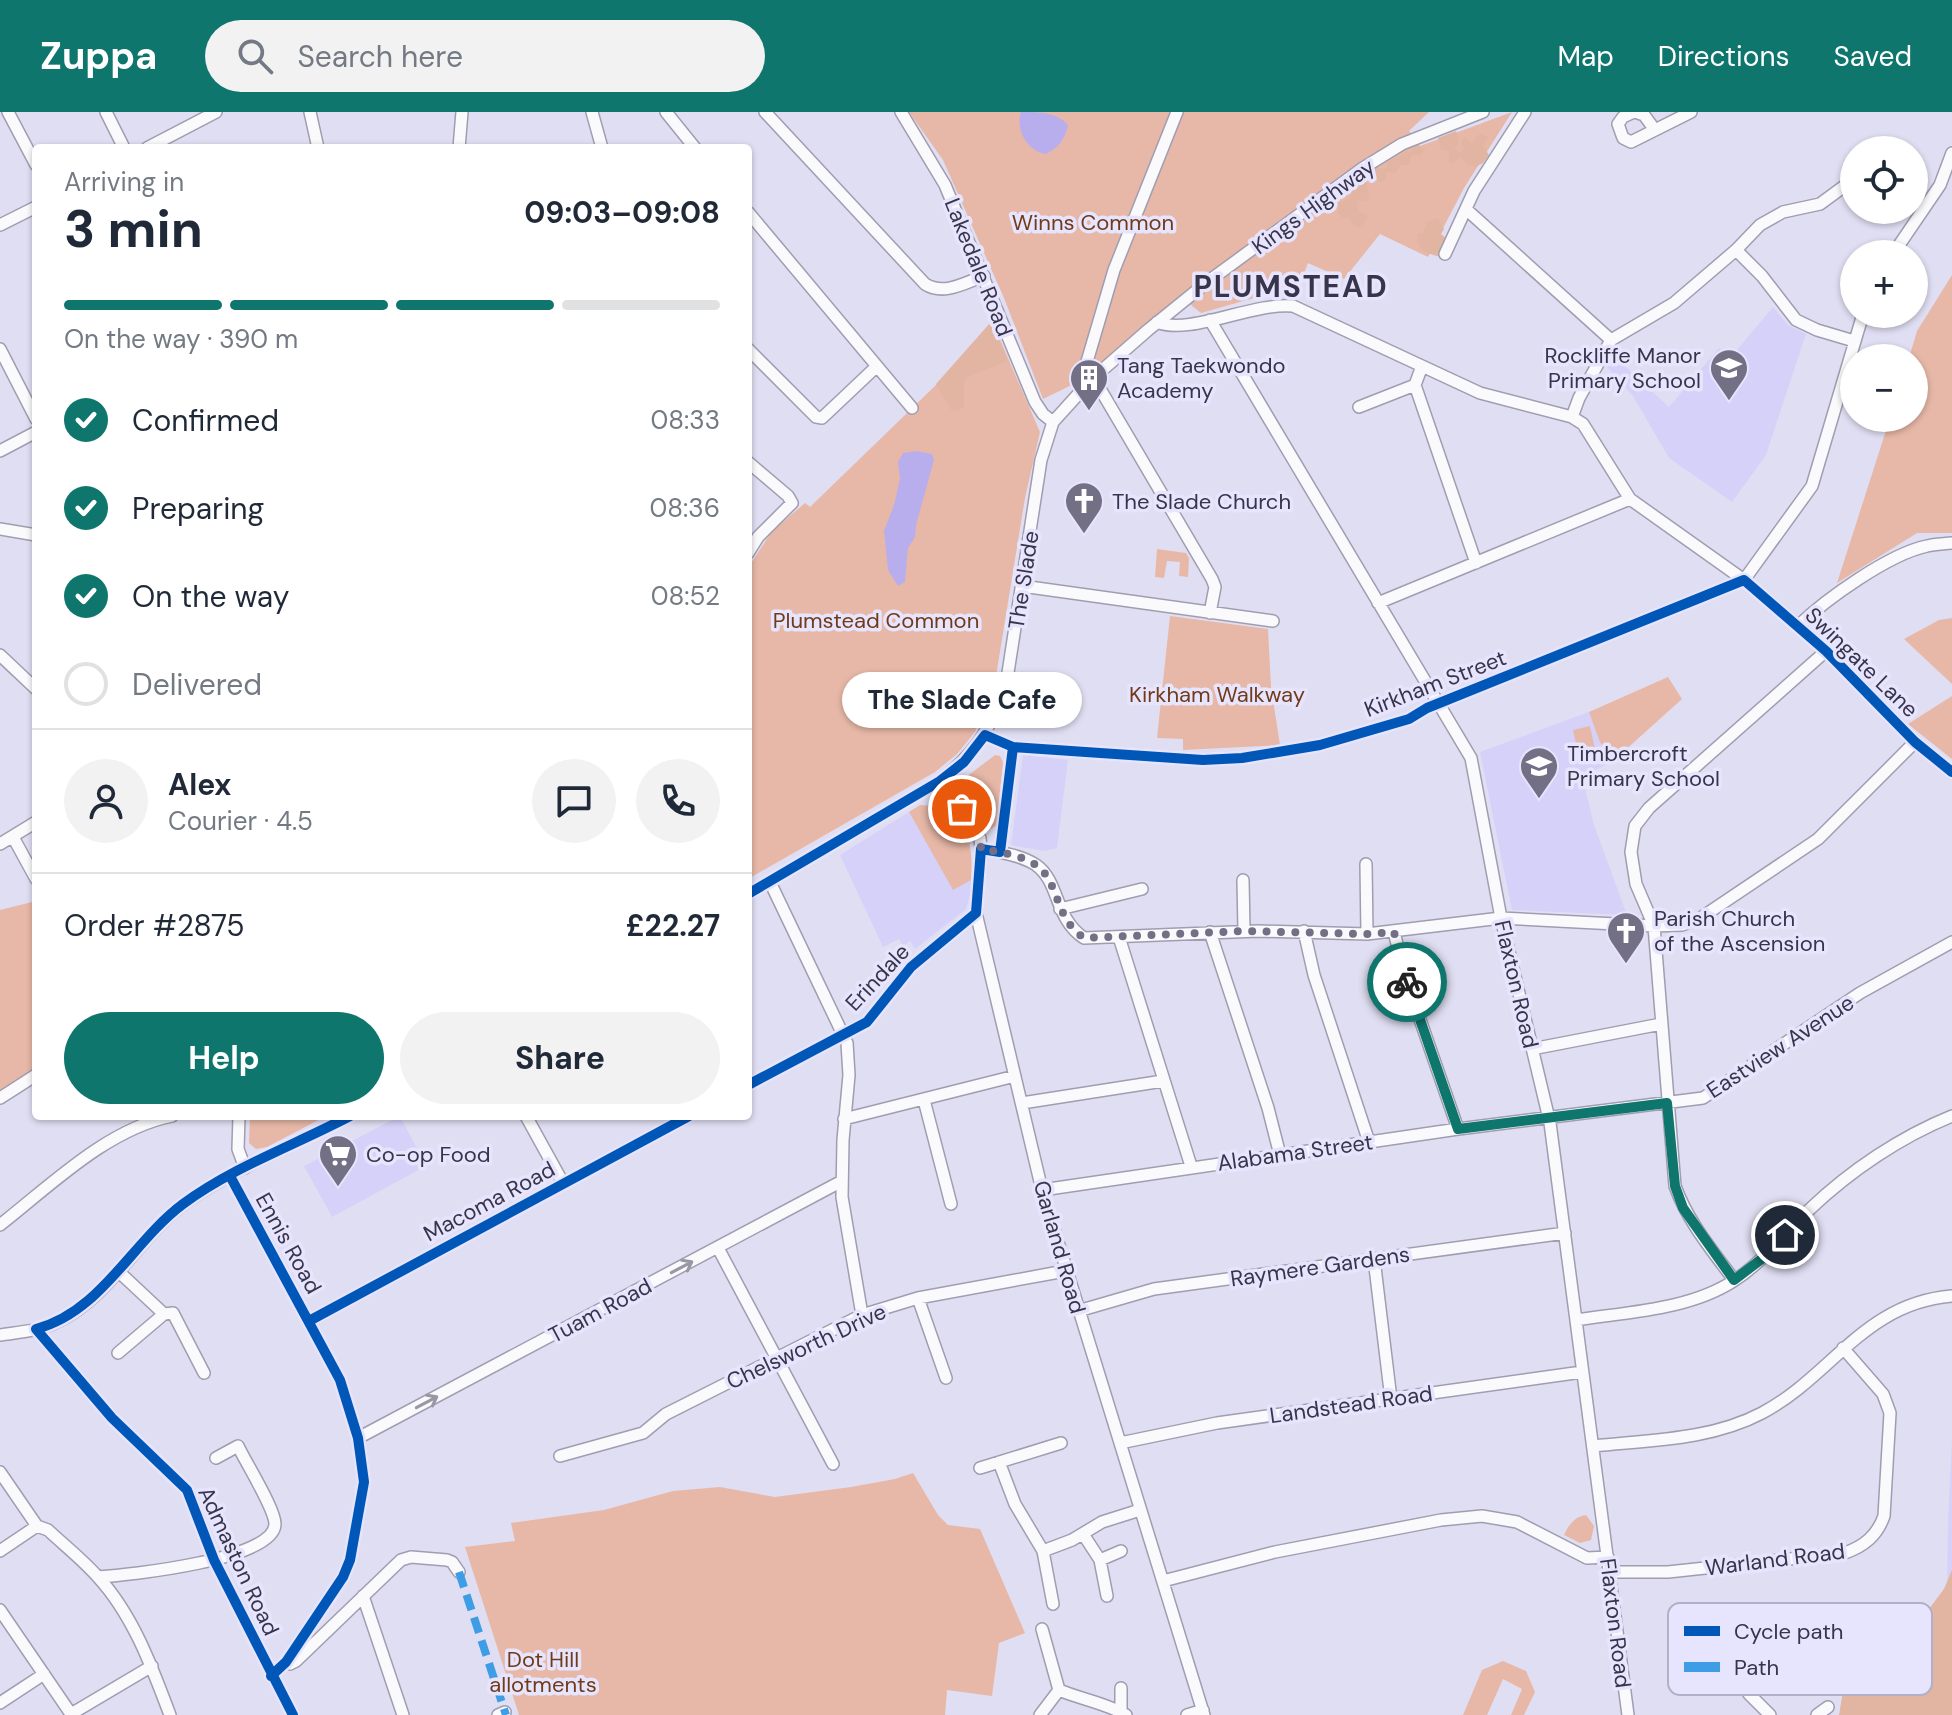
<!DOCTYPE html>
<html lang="en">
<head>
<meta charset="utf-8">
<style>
	:root { --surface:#fff; --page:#f2f2f3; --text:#1f2937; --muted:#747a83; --line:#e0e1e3; --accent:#0f766e }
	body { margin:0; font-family:"DM Sans",sans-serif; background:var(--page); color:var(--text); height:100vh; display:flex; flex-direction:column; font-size:30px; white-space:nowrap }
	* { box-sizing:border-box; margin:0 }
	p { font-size:26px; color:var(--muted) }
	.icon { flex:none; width:44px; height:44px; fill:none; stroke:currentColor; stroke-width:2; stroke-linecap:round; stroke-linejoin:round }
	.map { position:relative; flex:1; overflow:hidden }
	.side { position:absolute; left:32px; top:32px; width:720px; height:976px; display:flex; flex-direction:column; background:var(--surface); border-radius:8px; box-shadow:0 2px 6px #0004 }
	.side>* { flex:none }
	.fabs { position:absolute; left:1840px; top:24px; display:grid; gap:16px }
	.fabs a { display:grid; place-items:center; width:88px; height:88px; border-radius:50%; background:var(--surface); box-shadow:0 2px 6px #0004; font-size:40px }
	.pin { position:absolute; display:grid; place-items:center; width:68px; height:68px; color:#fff; margin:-34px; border:4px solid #fff; border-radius:50%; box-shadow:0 2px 8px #0007 }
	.courier { position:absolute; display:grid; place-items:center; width:80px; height:80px; margin:-40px; border:6px solid #0f766e; border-radius:50%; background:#fff; color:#222; box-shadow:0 2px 10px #0007 }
	.bubble { position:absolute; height:56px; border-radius:28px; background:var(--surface); box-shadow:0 2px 6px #0004; font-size:26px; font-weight:700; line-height:56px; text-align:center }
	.summary em { font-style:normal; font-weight:700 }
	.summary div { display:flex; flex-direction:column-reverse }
	.summary { display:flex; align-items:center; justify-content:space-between; height:136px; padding:0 32px }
	h1 { font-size:52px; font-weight:700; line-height:60px }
	.bar { display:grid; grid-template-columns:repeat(4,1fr); gap:12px 8px; align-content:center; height:96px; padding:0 32px }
	.bar i { height:10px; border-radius:6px; background:var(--line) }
	.bar .active { background:var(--accent) }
	.bar p { grid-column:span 4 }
	.line { display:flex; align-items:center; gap:20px; padding:0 32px; border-top:2px solid var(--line) }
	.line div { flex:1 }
	.round { display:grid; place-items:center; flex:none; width:84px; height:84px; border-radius:42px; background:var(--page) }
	ol { padding:0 32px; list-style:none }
	li { display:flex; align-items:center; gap:24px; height:88px }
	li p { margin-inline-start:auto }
	li .icon { padding:8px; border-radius:50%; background:var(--accent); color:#fff; stroke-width:4 }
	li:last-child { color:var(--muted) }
	li i { width:44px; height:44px; border:4px solid var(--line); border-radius:50% }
	.button { display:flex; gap:16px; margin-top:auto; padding:16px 32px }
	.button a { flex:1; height:92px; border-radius:48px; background:var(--accent); color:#fff; font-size:32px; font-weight:700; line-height:92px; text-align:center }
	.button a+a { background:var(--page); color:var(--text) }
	header { display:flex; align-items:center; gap:48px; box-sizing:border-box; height:112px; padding:0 40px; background:var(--accent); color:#fff }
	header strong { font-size:38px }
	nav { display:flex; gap:44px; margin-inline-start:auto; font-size:28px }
	.search { width:560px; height:72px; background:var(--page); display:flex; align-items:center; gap:20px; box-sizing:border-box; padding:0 28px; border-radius:44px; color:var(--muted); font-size:30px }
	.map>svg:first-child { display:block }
	.built { fill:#d6d1f8 }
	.green { fill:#e7b8a7 }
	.forest { fill:#e2b4a2 }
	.water { fill:#b8aeee }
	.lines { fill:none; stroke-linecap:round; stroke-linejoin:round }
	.minor-casing { stroke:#a09db0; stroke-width:14 }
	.minor { stroke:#fafafd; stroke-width:11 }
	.quiet { stroke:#3e9de4; stroke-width:8; stroke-dasharray:16 8; stroke-linecap:butt }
	.cycleway-casing { stroke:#e7e4fd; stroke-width:15 }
	.cycleway { stroke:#0057b8; stroke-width:10 }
	.oneway { stroke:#9997a4 }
	.done { stroke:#737086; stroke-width:8; stroke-dasharray:0 14.4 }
	.route { stroke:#0f766e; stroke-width:10 }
	.labels { text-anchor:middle; stroke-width:7; stroke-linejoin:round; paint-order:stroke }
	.street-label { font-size:22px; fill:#38344c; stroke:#e7e4fd }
	.park-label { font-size:22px; fill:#723b18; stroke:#e7e4fd }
	.poi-label { font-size:22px; fill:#38344c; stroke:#e7e4fd; text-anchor:start }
	.district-label { font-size:30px; font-weight:bold; letter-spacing:2px; fill:#38344c; stroke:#e7e4fd }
	.key { fill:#e7e4fd; stroke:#b2afc8; stroke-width:2 }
	.key-label { font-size:22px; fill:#38344c }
</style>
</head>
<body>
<header>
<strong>Zuppa</strong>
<div class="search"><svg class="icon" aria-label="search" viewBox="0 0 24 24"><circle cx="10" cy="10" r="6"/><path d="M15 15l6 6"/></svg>Search here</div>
<nav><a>Map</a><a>Directions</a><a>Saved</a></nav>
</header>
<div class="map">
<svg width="1952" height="1603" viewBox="0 0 1952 1603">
	<rect width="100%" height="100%" fill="#e0def2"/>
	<path class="built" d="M1773,195L1788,213L1806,222L1766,343L1732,390L1669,346L1633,284L1607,255L1615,245L1669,295L1719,236L1731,245Z
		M1589,600L1599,628L1612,650L1582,664L1594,713L1627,803L1512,798L1480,640Z
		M1023,643L1068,648L1057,736L1045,739L1011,733Z
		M909,700L953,777L971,768L972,777L966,797L915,837L910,829L903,834L899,827L883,835L840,743Z
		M400,1004L426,1054L332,1105L304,1054Z
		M1952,1329V1489H1947L1948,1410Z"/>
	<path class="green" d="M909,0H1429L1409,19L1420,34L1512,0L1464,76L1428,145L1380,122L1344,167L1308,151L1295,185L1268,182L1201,201L1180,184L1078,270L1043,287L1004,186L943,48Z
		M1952,163V421H1917L1837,471L1890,306H1914V246H1909L1917,219Z
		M992,209L1040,320L1025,386L996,564L975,620L957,642L935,660L748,767V456L772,419L805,391L810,395L936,273Z
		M1157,437L1186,441L1189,446L1188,465L1179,464L1180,450L1167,449L1164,466L1155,465Z
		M1170,504L1268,517L1271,575L1280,633L1183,638V627L1157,626Z
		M1952,506V572L1904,527L1939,508Z
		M1668,565L1682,587L1612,650L1599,628L1589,600Z
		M1952,584V647L1908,612Z
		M1590,614L1596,642L1579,646L1573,618Z
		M995,643L1000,644L1003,650L997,713L991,717L959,678L957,672Z
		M920,693C926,694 934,693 940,695C971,706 973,741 971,768L953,778L909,700Z
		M36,789V957L0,978V798Z
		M250,1004H326L267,1035L256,1037L249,1031Z
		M913,1361L938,1403L948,1413L980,1417L1025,1521L999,1531L992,1584L947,1578L945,1603H519L465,1435L515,1429L511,1411L604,1398L673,1379L720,1375L775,1385L851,1375L895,1367Z
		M1586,1403L1594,1414L1591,1428L1580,1431L1564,1423C1568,1414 1575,1404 1586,1403Z
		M1503,1549L1526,1559L1535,1580L1524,1603H1511L1522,1577L1503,1567L1487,1603H1463L1482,1558Z"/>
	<path class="forest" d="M1456,19L1459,28L1455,37L1459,41L1464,36L1461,30L1465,25L1472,33L1475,25L1482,21L1488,26L1483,34L1489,43L1483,51L1475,55L1472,52L1469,54L1461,45L1453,51L1448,49L1450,39L1441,38L1438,26Z
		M1418,33L1424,39L1422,43H1412L1408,53H1400L1395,61L1387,60V65L1381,71L1373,66L1372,59L1376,55L1385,57L1389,49L1398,46L1405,39L1410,40L1413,35Z
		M1360,68L1367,71L1369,85L1364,89H1357L1359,99L1367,102V108L1359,116L1354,114L1349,106H1343L1338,101L1339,90L1350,86V76Z
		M1434,107H1438L1444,117L1441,122L1448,128L1444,139L1438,144C1425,142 1414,136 1418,121H1423L1427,110Z
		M992,209L1007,249L967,265L964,271V294L959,299L951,298L936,272Z
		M1952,1458V1603H1839L1843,1579L1823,1573L1809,1560L1796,1561C1789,1547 1797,1533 1803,1521L1926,1501L1944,1477Z"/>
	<path class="water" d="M1021,0C1039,0 1057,0 1068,13C1066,26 1057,38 1045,42C1027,39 1015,17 1021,0Z
		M917,339L932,342L934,348L916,413L915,425L908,436L905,470L898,474L888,458L884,419L894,393L900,367L898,350L903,341Z"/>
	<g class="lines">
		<defs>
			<path id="minor" d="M8,0L36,53
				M106,0L124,36
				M310,0L318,36
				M592,0L602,36
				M666,0L695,36
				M765,0L925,172C944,184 964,171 984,164
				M901,0L945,73L1035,290L1043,302L1053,310
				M1177,0L1114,158L1086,253L1212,467L1215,475L1210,501
				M1634,0L1623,5L1618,12L1623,26L1631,30L1691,0
				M1635,0L1644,3L1655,18
				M147,36L216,0
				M459,36L462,0
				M1467,98L1611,228L1579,286L1572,305
				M748,100L912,296
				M0,113L36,95
				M1736,138L1762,164L1796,208L1817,218L1854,229
				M1445,142L1474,79L1525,0
				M1893,142L1940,73L1952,41
				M1210,208L1471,646L1501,806L1550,1011L1628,1603
				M1157,210C1189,224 1253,190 1293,194L1480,281L1572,305L1583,312L1630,387L1744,468L1785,503L1826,539L1915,630L1952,660
				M1611,228L1674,191L1736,138L1760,113L1783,100L1820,92L1854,67
				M0,237L36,307
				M748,237L816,305L822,306L876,255
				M1422,254L1415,273L1476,451
				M1359,295L1415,273
				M0,339L36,320
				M748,350L788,384L792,391L758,425L748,441
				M0,417L36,423
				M1744,468L1812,374L1863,202
				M1022,474L1273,509
				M1378,491L1630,387
				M1798,514C1826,487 1889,442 1927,434C1935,432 1944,432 1952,431
				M0,543L36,577
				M985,623L1013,635L1203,648L1242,646L1320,633L1409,607L1427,596L1744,468
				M940,669L980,726L981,737L976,801L1042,1078L1204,1603
				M13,725L36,767
				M0,732L36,710
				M981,737C999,740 1021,743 1036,753C1060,770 1054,806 1084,826L1258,819L1367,822L1501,806L1654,814L1682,813L1699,807L1818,727L1915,630
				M1000,740L1013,635
				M1366,752L1367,822
				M1243,768L1244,819
				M770,770L847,931L849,963L843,1028L842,1085L862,1203
				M748,782L940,669C978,639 993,613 1007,567L1041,348L1053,310L1092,267L1148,218L1206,171L1363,56L1402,32L1483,0
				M1060,797L1142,777
				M1304,819L1314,863L1369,1030
				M1210,820L1268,996L1280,1043
				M1394,820L1406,867L1458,1017
				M1119,825L1191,1054
				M1532,937L1661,912
				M748,973L867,910L911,855L976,801
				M0,986L36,963
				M924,988L951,1092
				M1022,991L1163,969
				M239,1004L238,1037L245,1056
				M526,1004L563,1071
				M844,1007L1015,964
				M230,1064L340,1268L358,1326L364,1370L350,1448L343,1465L286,1550L271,1564
				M1042,1078L1458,1017L1703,986L1860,881L1952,830
				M0,1113C51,1073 107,1017 172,1004
				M718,1136L833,1352
				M1374,1147L1391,1287
				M118,1159L164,1202L173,1201L204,1261
				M1734,1168C1712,1138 1688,1110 1675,1074L1654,814L1636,772L1631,740L1635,714L1649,696L1826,539
				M918,1186L946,1266
				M1078,1199L1154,1177L1565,1121
				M1576,1208C1627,1200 1690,1198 1735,1168C1764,1149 1785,1121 1810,1097C1850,1059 1900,1025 1952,1004
				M309,1209L689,1004
				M36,1217L112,1306L187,1378L214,1448L293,1603
				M0,1223C20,1220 41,1219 59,1209C112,1183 140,1122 188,1089C238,1054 296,1032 350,1004
				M118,1241L164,1202
				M358,1326L842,1069
				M1120,1331L1217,1311L1582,1260
				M1594,1334C1650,1328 1711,1328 1762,1301C1832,1264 1864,1191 1952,1184
				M560,1344L643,1321L666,1302L862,1203L918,1186L1065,1159
				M999,1350L1015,1392L1043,1439L1072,1428L1102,1410L1140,1398
				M980,1356L1061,1331
				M0,1360L37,1414L48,1418C64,1433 83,1448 98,1465C133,1503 152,1555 170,1603
				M1083,1422L1100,1448L1107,1484
				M0,1439L37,1414
				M1043,1439L1053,1492
				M1100,1448L1121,1439
				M1610,1460H1668L1845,1441C1864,1434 1877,1424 1884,1404L1890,1301L1883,1282L1843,1236
				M98,1465C128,1463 275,1448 275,1412C275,1397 246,1351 238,1334L216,1346
				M1163,1469L1275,1440L1441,1408L1482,1404L1517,1410L1587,1446L1608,1445
				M363,1484L403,1603
				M0,1498L71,1602L152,1554
				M1042,1517L1059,1578
				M286,1550L290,1552L296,1549L401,1448L411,1445L447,1448L452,1450L459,1460
				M1121,1576V1600
				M1749,1582L1770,1603
				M0,1591L44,1562
				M498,1603L505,1600
				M1040,1603L1059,1578C1080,1587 1106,1591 1126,1603
				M1187,1603L1203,1598
				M1817,1603L1828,1595"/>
		</defs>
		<use href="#minor" class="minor-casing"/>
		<use href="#minor" class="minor"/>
		<path class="quiet" d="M459,1460L506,1603"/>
		<defs>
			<path id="cycleway" d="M748,782L940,669L964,650L985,623L1013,635L1203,648L1242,646L1320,633L1409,607L1427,596L1744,468L1826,539L1915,630L1952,660
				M748,973L867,910L911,855L976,801L981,737L1000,740L1013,635
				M230,1064L340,1268L358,1326L364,1370L350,1448L343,1465L286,1550L271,1564
				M309,1209L689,1004
				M293,1603L214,1448L187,1378L112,1306L36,1217C101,1200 132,1130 183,1092C233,1055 295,1033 350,1004"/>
		</defs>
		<use href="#cycleway" class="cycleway-casing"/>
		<use href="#cycleway" class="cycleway"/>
	</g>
	<defs><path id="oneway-shaft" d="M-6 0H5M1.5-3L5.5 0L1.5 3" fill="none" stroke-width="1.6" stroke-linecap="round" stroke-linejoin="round" transform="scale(2)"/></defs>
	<g class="oneway">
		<use href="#oneway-shaft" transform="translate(682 1155) rotate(-28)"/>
		<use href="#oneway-shaft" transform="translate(427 1290) rotate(-28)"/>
	</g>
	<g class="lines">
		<path class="done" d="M962,697L980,726L981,737C999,740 1021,743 1036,753C1060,770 1054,806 1084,826L1244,819L1367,822L1394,820L1407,870"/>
		<path class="route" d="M1407,870L1458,1017L1667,991L1675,1074L1683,1096L1734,1168L1763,1146L1785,1123"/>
	</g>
	<defs>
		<symbol id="school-pin" viewBox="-11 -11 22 30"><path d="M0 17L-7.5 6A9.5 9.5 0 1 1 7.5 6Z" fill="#737086" stroke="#e7e4fd"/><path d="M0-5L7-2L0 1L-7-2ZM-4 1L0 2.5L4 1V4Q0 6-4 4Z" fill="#fff"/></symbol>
		<symbol id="building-pin" viewBox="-11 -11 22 30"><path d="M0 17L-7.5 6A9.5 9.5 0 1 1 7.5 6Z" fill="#737086" stroke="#e7e4fd"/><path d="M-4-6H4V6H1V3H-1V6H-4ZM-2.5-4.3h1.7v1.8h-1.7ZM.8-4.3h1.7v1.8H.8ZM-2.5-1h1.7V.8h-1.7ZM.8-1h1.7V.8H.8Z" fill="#fff"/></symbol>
		<symbol id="church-pin" viewBox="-11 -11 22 30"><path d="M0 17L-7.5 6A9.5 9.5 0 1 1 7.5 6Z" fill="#737086" stroke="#e7e4fd"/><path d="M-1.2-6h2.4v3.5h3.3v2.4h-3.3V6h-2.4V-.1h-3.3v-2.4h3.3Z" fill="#fff"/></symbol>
		<symbol id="supermarket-pin" viewBox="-11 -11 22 30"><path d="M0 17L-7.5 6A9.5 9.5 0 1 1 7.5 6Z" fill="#737086" stroke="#e7e4fd"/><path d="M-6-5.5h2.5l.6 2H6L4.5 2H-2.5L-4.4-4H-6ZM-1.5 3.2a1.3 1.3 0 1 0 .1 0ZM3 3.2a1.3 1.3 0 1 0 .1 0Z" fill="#fff"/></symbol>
	</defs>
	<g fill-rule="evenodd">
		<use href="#school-pin" x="1707" y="234" width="44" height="60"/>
		<use href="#building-pin" x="1067" y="244" width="44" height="60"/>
		<use href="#church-pin" x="1062" y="367" width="44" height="60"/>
		<use href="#school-pin" x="1517" y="632" width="44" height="60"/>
		<use href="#church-pin" x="1604" y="797" width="44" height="60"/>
		<use href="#supermarket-pin" x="316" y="1020" width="44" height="60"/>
	</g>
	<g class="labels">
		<g class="street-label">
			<text transform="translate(1313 94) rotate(-36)" y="8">Kings Highway</text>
			<text transform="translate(979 155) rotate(68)" y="8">Lakedale Road</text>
			<text transform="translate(1023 468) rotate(-81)" y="8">The Slade</text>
			<text transform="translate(1862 550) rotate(44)" y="8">Swingate Lane</text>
			<text transform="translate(1435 571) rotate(-21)" y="8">Kirkham Street</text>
			<text transform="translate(877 865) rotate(-47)" y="8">Erindale</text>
			<text transform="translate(1517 872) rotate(77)" y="8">Flaxton Road</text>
			<text transform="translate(1780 934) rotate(-33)" y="8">Eastview Avenue</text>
			<text transform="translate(1295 1040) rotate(-8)" y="8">Alabama Street</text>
			<text transform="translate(489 1089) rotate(-28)" y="8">Macoma Road</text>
			<text transform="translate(289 1131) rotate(61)" y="8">Ennis Road</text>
			<text transform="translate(1060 1135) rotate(74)" y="8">Garland Road</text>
			<text transform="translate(1320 1154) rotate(-8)" y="8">Raymere Gardens</text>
			<text transform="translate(600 1198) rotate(-28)" y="8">Tuam Road</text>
			<text transform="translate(806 1234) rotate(-25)" y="8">Chelsworth Drive</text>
			<text transform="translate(1351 1292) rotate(-8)" y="8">Landstead Road</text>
			<text transform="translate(1775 1447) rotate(-7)" y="8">Warland Road</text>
			<text transform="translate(239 1449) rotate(65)" y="8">Admaston Road</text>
			<text transform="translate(1616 1511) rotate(83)" y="8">Flaxton Road</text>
		</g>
		<g class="park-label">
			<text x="1093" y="118">Winns Common</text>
			<text x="876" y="516">Plumstead Common</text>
			<text x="1217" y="590">Kirkham Walkway</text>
			<text x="543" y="1555">Dot Hill<tspan x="543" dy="25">allotments</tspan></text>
		</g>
		<g class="poi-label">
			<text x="1701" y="251" text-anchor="end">Rockliffe Manor<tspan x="1701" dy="25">Primary School</tspan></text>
			<text x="1117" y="261">Tang Taekwondo<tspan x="1117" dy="25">Academy</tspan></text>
			<text x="1112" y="397">The Slade Church</text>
			<text x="1567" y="649">Timbercroft<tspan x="1567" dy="25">Primary School</tspan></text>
			<text x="1654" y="814">Parish Church<tspan x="1654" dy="25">of the Ascension</tspan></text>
			<text x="366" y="1050">Co-op Food</text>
		</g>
		<g class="district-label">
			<text x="1291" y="185">PLUMSTEAD</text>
		</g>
	</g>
	<rect x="1668" y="1491" width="264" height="92" rx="12" class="key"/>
	<rect x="1684" y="1514" width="36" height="10" fill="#0057b8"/>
	<rect x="1684" y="1550" width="36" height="10" fill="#3e9de4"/>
	<g class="key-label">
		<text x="1734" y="1527">Cycle path</text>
		<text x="1734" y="1563">Path</text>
	</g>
</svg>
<div class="fabs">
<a><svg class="icon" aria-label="locate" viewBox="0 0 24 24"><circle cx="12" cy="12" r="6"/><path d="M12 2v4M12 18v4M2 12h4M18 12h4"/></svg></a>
<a>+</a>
<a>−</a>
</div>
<div class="pin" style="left:962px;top:697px;background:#ea580c"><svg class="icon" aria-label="bag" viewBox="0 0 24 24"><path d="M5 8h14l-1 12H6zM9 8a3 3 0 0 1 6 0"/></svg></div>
<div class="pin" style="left:1785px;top:1123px;background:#1f2937"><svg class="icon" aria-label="home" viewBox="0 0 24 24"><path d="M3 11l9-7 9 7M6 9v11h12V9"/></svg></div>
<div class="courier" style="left:1407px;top:870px"><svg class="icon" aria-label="bike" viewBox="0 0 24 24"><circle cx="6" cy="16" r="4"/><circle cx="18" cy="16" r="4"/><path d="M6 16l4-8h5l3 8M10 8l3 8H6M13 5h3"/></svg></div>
<div class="bubble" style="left:842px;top:560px;width:240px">The Slade Cafe</div>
<section class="side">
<div class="summary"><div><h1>3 min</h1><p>Arriving in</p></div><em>09:03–09:08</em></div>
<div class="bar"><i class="active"></i><i class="active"></i><i class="active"></i><i></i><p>On the way · 390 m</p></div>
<ol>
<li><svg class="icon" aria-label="check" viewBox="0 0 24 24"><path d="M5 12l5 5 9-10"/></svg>Confirmed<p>08:33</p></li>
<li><svg class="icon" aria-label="check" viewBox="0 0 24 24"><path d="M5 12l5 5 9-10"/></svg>Preparing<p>08:36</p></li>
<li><svg class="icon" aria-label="check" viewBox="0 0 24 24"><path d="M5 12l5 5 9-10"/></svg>On the way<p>08:52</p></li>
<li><i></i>Delivered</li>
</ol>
<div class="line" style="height:144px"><a class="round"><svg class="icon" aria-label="person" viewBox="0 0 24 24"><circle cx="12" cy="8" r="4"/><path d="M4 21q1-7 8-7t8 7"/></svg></a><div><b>Alex</b><p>Courier · 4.5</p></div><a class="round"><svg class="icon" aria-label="chat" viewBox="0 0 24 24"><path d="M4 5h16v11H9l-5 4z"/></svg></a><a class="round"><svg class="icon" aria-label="phone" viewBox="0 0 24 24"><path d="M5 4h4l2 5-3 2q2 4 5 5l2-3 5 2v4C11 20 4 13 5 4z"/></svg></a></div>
<div class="line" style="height:104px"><div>Order #2875</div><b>£22.27</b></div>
<div class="button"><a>Help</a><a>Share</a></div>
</section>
</div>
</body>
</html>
